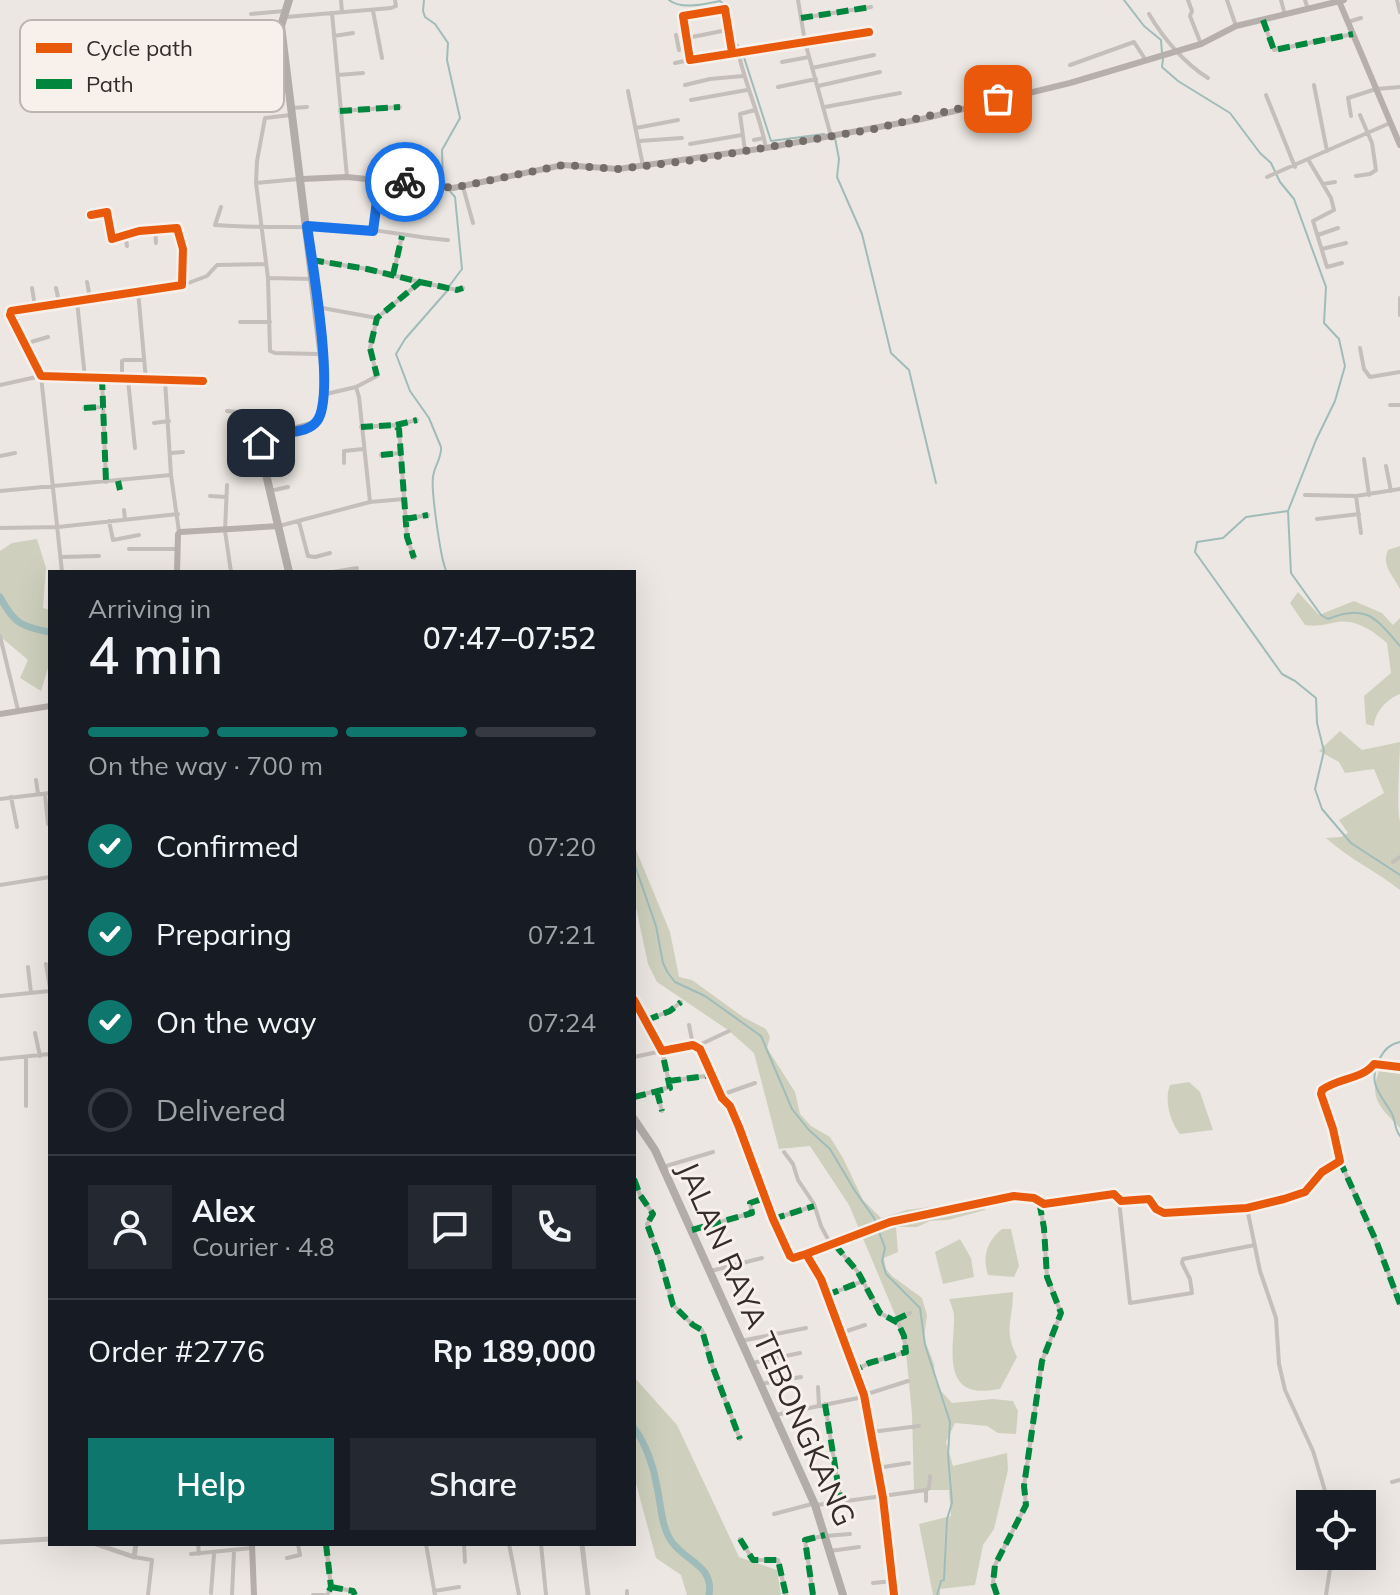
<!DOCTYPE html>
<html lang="en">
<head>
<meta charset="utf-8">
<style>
	:root { --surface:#171b24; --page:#242831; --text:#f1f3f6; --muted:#9ea1a6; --line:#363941; --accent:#0f766e }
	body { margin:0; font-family:Mulish,sans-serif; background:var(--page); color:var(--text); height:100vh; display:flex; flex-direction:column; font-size:30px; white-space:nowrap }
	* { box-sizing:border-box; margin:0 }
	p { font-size:26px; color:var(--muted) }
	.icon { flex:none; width:44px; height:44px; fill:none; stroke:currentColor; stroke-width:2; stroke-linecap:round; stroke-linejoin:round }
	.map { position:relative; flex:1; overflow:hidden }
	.panel { position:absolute; left:48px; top:570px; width:588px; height:976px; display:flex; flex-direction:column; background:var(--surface); border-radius:0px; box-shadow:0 8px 32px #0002 }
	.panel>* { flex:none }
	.tools { position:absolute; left:1296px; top:1490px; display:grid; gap:16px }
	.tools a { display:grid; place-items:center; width:80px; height:80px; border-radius:0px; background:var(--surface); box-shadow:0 8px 32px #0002; font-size:40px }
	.pin { position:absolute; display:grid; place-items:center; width:68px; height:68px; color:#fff; margin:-34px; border-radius:16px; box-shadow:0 4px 12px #0006 }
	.courier { position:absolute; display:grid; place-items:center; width:80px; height:80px; margin:-40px; border:6px solid #1a73e8; border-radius:50%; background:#fff; color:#222; box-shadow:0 2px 10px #0007 }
	.headline em { font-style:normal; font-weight:600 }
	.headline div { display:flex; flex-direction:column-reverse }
	.headline { display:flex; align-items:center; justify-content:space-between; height:136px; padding:0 40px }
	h1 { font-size:52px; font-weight:600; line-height:60px }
	.bar { display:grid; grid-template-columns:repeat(4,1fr); gap:12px 8px; align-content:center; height:96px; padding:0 40px }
	.bar i { height:10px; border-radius:6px; background:var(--line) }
	.bar .on { background:var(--accent) }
	.bar p { grid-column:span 4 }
	.line { display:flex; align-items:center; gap:20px; padding:0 40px; border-top:2px solid var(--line) }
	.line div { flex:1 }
	.round { display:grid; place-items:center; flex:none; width:84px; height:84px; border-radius:0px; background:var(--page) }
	ol { padding:0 40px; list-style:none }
	li { display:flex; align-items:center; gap:24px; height:88px }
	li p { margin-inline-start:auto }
	li .icon { padding:8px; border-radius:50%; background:var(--accent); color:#fff; stroke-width:4 }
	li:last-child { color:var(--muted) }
	li i { width:44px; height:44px; border:4px solid var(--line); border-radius:50% }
	.cta { display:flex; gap:16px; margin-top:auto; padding:16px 40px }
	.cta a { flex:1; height:92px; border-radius:0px; background:var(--accent); color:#fff; font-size:32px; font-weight:600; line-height:92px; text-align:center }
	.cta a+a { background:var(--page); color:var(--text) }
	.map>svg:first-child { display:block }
	.green { fill:#ced0bd }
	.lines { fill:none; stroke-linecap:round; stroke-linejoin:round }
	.stream { stroke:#a0bcba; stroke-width:2 }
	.river { stroke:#a0bcba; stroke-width:7 }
	.minor { stroke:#c5bfbb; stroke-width:4 }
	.tertiary { stroke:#c5bfbb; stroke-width:5 }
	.secondary { stroke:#b6afab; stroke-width:6 }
	.primary { stroke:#b3adaa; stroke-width:8 }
	.quiet { stroke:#00873e; stroke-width:6; stroke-dasharray:12 6; stroke-linecap:butt }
	.cycleway-casing { stroke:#f8f0ea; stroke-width:13 }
	.cycleway { stroke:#e8590c; stroke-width:8 }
	.done { stroke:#756d6a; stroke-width:8; stroke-dasharray:0 14.4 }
	.route { stroke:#1a73e8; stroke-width:10 }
	.labels { text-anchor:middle; stroke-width:6; stroke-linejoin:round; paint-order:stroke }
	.street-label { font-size:30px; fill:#352c29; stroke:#f8f0ea }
	.key { fill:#f8f0ea; stroke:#beb5b0; stroke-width:2 }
	.key-label { font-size:22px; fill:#352c29 }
</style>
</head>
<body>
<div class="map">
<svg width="1400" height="1595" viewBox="0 0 1400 1595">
	<rect width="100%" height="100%" fill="#ece7e2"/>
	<path class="green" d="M37,539L46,568L43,608L50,610V668H48L41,691L20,678L28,660L1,637L0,633V551L12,543Z
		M1400,546V589C1393,576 1381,565 1388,550Z
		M1298,592L1319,615L1354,601L1382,613L1393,625L1400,618V694C1387,699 1375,712 1374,726L1366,724L1364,696L1391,673L1387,643C1374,632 1357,619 1338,622C1326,624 1318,627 1305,625L1290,603Z
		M1340,731L1362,750L1400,742C1400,759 1396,809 1400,821V890C1376,871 1349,859 1326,838L1341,837L1348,833L1339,820L1384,793L1374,769L1345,773L1339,762L1319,751Z
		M634,845L670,932L679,977L692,980L743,1017L766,1029L770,1037L767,1048L795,1092L800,1114L811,1126L830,1137L843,1158L863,1200L881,1218L907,1210L982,1200L985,1210L948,1220L930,1221L917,1227H896L898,1252L884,1258L886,1269L892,1276L922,1298L927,1315L924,1338L934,1364L935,1379L941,1391L952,1403L993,1399L1013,1401L1018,1411L1016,1434L998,1433L987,1426L955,1423L946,1442L953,1466L1007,1453L1008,1470L994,1529L983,1545L975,1585L940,1589V1595H933L919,1524L951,1516L949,1490H914L912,1414L906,1352L899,1324L849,1205L810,1146L779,1149L754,1053L728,1030L657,982L648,964L634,898Z
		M1379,1071L1400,1074V1128C1382,1109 1368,1099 1379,1071Z
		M1189,1082L1200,1092L1213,1130L1180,1134C1170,1122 1164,1100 1170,1085Z
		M1002,1229H1011L1019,1266L1014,1277L988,1275C982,1256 987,1241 1002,1229Z
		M960,1239L971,1258L974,1277L943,1284L935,1252Z
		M1013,1292C1013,1322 1003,1328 1017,1357L1000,1389C992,1390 982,1392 974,1390C943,1384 955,1338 954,1317C954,1311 951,1304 949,1299Z
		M634,1377L677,1425L739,1557L777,1570L781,1595H687L681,1575L656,1558L634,1476Z"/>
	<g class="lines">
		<path class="stream" d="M424,0L423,11L425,17L435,24L448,43L447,60L460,118L442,150L443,181L446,185
			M669,0C681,10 705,4 720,1L728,8L735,43L741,48L771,141L824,134
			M1124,0L1144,26L1161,40L1162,53
			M1163,59L1162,67L1178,81L1230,113L1260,153L1271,163L1280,182L1294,199L1326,287L1324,323L1339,339L1345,366L1335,401L1316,440L1288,511L1291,573L1321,615L1328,619C1366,603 1376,618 1400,646
			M835,138L839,159L837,177L862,234L891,353L909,370L936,483
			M449,190L455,197L462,269L450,285
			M447,291L405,339L396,354L410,391L429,418L441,447C442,458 434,466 433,477C431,490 441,564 447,572
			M1288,511L1246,517L1223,538L1197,542L1195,552L1282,674L1295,681L1316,698L1317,723L1324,751L1315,789L1322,809L1351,843L1400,875
			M634,863L656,926L663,963L668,973L675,982L705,996L761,1036L792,1109L808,1129L830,1149L855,1191L874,1218L885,1248L882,1261L886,1274L920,1308L925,1345L950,1422L948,1455L952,1503L947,1519L944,1580L941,1581L937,1595
			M1400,1042C1390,1044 1385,1049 1380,1058C1367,1083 1379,1092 1391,1112C1396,1120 1394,1129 1400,1136"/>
		<path class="river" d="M0,597C14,623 21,627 50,632
			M634,1428C646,1444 654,1467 657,1487C661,1504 661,1527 672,1542C686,1562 714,1565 709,1595"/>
		<path class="minor" d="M341,0L342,12
			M798,0L805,42L831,136
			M1188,0L1192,11L1190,16L1201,44
			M1227,0L1236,26
			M1281,0L1285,15
			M1305,0L1308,9
			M1397,0L1400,12
			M373,11L382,58
			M332,13L347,177
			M251,14L284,11
			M1149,14C1163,38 1184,63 1208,78
			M286,17L391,8L396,6L395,0
			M801,18L871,7
			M1263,21L1274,50L1353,34
			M1348,22L1361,18
			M676,35L679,50
			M334,36L353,33
			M687,38L727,30
			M738,51C745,85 760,115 766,148
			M732,52L725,9L683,16L690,60L869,32
			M782,62L809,57
			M675,63L690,60
			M1070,65L1134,42L1145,59
			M258,67L286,66
			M812,68L874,55
			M338,75L363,73
			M685,85L710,79L743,76
			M1314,85L1327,151
			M818,86L880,72
			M778,87L816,79
			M628,91L643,166
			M1266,95L1295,167
			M691,100L747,90
			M825,107L900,93
			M292,108L307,107
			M340,111L400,107
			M291,115L265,118L257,161L256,183L268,278L270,351L275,353L319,354
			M1351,116L1348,98L1376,89L1400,87
			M636,128L678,120
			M754,140L764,138
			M639,141L682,138
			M690,144L742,135
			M745,151L740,114L755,110
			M1309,161L1331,198L1334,210L1313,221L1327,267L1342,263
			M1356,176L1370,174L1376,170L1372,143L1360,115
			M1267,177L1390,123
			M256,183L299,179
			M1323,184L1335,182
			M463,187L473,223
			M221,207L215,225C264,229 312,225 360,229C389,231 419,238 448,240
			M91,215L107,212L112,239L139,231L177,228L183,249L182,285L11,311L10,315L41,376L203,381
			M155,229L156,243
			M373,231L380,182
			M125,234L127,246
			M1318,235L1338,228
			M1322,249L1346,243
			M312,260L367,269L420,282L377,318L370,348L377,376L356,387L326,394
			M393,275L402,236
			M268,278L313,279
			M87,282L90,298
			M420,282L457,290L463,288
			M183,285L207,276L217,265L265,264
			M32,288L35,306
			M56,288L59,302
			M138,291L146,380
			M77,301L85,378
			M317,307L377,318
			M1400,315V298
			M240,322H270
			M24,344L48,337
			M1360,348L1364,369L1370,377L1400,372
			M124,360H144
			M102,378L106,482
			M122,379V361
			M128,380L135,448
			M165,380L171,475L179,532
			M0,385L41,376L62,572
			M356,387L359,397L370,502
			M1390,405H1400
			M84,408L103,407
			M227,411L239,412L256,420L261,443
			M154,423L169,421
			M396,425L417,420
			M361,427L394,425L399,429L407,537L414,558
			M171,453L183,452
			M381,455L401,453
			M0,456L15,453
			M1364,459L1369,495
			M344,463V451L363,449
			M1386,466L1391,491
			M227,485L225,531L231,572
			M0,491L171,475
			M270,491L288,487
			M1305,495L1356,496L1400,489
			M210,496L226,497
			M1356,496L1361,533
			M124,510L125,519
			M405,519L428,515
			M1317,519L1359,514
			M109,521L113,540L139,535
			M299,522L308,556L315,557L330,553
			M279,526L370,502L404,499
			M0,528L58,527L178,514
			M129,549H177
			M61,557L99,556
			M333,572L357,568
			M0,636L18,710
			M36,780L38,794
			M45,794L48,824
			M11,797L17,827
			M0,799L50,793
			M1393,862L1400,857
			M0,885L50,877
			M46,964L50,988
			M28,967L31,993
			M0,996L50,991
			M634,1000L662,1051L693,1045L700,1049L722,1098L730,1106L739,1127L773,1219L790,1256L793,1258L806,1254L821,1279L864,1395L883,1498L894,1595
			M647,1020L670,1011L681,1002
			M689,1025L693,1045
			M35,1033L40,1056
			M697,1046L729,1031
			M634,1057L662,1051L670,1087L634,1097
			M26,1058V1106
			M0,1059L50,1054
			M669,1081L713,1075
			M657,1092L662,1111
			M721,1095L755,1083
			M784,1152L793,1164L798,1180L814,1204L821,1226L830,1243
			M1340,1161L1377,1243L1400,1304
			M663,1167L713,1152
			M634,1179L640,1195L653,1214L647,1224L661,1262L673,1305L693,1325L702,1330L712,1365L740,1439
			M1119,1200L1130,1303L1192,1293L1190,1279L1182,1263L1183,1259L1255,1245
			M1247,1208L1260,1271L1276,1318L1279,1364L1285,1390L1313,1451L1329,1504
			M773,1219L814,1206
			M692,1230L752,1213L750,1203L765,1198
			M835,1245L858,1272L880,1313L898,1323L904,1336L906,1352L869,1363L856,1370
			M806,1254L890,1222L1014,1196L1034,1198L1044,1204L1114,1194L1121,1201L1149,1199L1156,1209L1164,1213L1247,1208L1284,1199L1305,1192L1322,1172L1340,1161L1333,1129L1321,1094L1322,1090C1338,1078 1363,1079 1374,1064L1400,1067
			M711,1271L762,1258
			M828,1295L863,1281
			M895,1320L910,1313
			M841,1333L865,1325
			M741,1341L806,1328
			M752,1363L800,1353
			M761,1384L801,1377
			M818,1387L819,1405
			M864,1395L908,1381
			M825,1404L841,1503
			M775,1415L863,1397
			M871,1432L919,1426
			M877,1468L909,1463
			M1392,1482L1400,1480
			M926,1490V1501
			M817,1505L926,1490L929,1488L930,1476
			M774,1514L812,1504
			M825,1536L850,1534
			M740,1539L753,1560H778L786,1595
			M198,1544L199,1554
			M326,1544L331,1587L327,1595
			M426,1544L435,1595
			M464,1544L465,1562
			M509,1544L519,1595
			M541,1544L546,1595
			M830,1551L859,1547
			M191,1554L252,1548
			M134,1557L152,1560L148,1595
			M287,1558L300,1555L298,1544
			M873,1583L893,1581
			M331,1587L353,1591L355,1595
			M434,1591L459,1587
			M627,1591V1595
			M211,1593L214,1554
			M232,1595L234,1551
			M313,1595H324
			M813,1595L805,1540L823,1536
			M997,1595L993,1583L995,1565L1026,1505L1024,1486L1042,1361L1061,1313L1047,1277L1044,1228L1039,1201
			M1326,1595L1332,1556"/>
		<path class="tertiary" d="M0,1542L50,1539
			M96,1544L134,1557L136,1544
			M582,1544L588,1595"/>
		<path class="secondary" d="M1339,1L1400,145
			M302,179L347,177L453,188L563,165L618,169L766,148L922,119L1070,83L1201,44L1236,26L1344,0
			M177,572L178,534L180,532L279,526
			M0,714L50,706
			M252,1544L254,1595"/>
		<path class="primary" d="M289,0L281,26L325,382L320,415L315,424L269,436L261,443L265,470L289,572
			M634,1119L655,1150L815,1505L843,1595"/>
		<path class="quiet" d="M801,18L871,7
			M1263,20L1274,50L1353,34
			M340,111L400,107
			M373,231L380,179
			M312,260L367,269L420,282L377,318L370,348L377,376
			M393,275L402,236
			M420,282L457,290L463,288
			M102,378L106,482
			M84,408L103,407
			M396,425L417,420
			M361,427L394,425L399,429L407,537L414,558
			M381,455L401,453
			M118,481L120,490
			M405,519L428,515
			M647,1020L670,1011L681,1002
			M669,1081L713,1075
			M657,1092L662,1111
			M634,1097L670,1088L662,1051
			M1340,1161L1377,1243L1400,1304
			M634,1179L640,1195L653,1214L647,1224L661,1262L673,1305L693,1325L702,1330L712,1365L740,1439
			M773,1219L814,1206
			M692,1230L752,1213L750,1203L765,1198
			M835,1245L858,1272L880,1313L898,1323L904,1336L906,1352L869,1363L856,1370
			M827,1295L863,1281
			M895,1320L910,1313
			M825,1404L841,1503
			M740,1539L753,1560H778L786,1595
			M326,1544L331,1587L327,1595
			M331,1587L353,1591L355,1595
			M813,1595L805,1540L825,1535
			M997,1595L993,1583L995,1565L1026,1505L1024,1486L1042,1361L1061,1313L1047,1277L1044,1228L1039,1201"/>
		<defs>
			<path id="cycleway" d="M732,52L725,9L683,16L690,60L869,32
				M91,215L107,212L112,239L139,231L177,228L183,249L182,285L11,311L10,315L41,376L203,381
				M634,1000L662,1051L693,1045L700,1049L722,1098L730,1106L739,1127L773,1219L790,1256L793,1258L806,1254L821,1279L864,1395L883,1498L894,1595
				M806,1254L890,1222L1014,1196L1034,1198L1044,1204L1114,1194L1121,1201L1149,1199L1156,1209L1164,1213L1247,1208L1284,1199L1305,1192L1322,1172L1340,1161L1333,1129L1321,1094L1322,1090C1338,1078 1363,1079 1374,1064L1400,1067"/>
		</defs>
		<use href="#cycleway" class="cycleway-casing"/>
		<use href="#cycleway" class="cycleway"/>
	</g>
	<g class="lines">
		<path class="done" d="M405,182L453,188L563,165L618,169L687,161L874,129L998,99"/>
		<path class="route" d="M261,443C275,427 304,438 317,421C336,397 312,262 307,226L373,231L380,179L405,182"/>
	</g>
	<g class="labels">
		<g class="street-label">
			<text transform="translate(766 1344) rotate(66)" y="10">JALAN RAYA TEBONGKANG</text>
		</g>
	</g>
	<rect x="20" y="20" width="264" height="92" rx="12" class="key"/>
	<rect x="36" y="43" width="36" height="10" fill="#e8590c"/>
	<rect x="36" y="79" width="36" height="10" fill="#00873e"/>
	<g class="key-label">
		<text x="86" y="56">Cycle path</text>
		<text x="86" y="92">Path</text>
	</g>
</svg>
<div class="tools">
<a><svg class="icon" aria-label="locate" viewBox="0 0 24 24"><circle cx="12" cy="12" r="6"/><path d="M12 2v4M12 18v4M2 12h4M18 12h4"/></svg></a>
</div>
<div class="pin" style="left:998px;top:99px;background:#ea580c"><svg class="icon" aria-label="bag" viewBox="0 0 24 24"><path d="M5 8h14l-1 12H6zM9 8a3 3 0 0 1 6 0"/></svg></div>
<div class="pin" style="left:261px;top:443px;background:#1f2937"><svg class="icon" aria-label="home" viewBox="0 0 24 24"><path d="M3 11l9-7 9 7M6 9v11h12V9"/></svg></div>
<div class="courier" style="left:405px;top:182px"><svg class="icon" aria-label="bike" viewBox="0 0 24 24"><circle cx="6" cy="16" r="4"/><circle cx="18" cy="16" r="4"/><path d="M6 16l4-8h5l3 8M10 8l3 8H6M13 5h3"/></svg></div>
<section class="panel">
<div class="headline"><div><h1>4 min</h1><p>Arriving in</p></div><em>07:47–07:52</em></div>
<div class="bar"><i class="on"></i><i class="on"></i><i class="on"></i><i></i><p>On the way · 700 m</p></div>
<ol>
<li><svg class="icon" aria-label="check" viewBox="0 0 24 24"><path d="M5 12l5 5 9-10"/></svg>Confirmed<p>07:20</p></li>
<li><svg class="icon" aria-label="check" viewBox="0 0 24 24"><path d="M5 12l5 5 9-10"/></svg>Preparing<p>07:21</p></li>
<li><svg class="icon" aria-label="check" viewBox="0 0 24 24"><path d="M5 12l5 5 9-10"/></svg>On the way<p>07:24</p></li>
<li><i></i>Delivered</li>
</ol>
<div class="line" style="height:144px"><a class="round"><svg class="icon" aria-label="person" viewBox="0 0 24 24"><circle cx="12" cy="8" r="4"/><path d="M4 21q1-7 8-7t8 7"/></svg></a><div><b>Alex</b><p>Courier · 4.8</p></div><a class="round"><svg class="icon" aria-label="chat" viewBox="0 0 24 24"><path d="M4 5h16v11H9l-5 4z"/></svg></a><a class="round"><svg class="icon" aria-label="phone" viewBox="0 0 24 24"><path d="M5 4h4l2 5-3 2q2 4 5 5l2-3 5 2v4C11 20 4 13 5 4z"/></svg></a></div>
<div class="line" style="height:104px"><div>Order #2776</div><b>Rp 189,000</b></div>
<div class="cta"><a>Help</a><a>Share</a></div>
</section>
</div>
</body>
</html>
